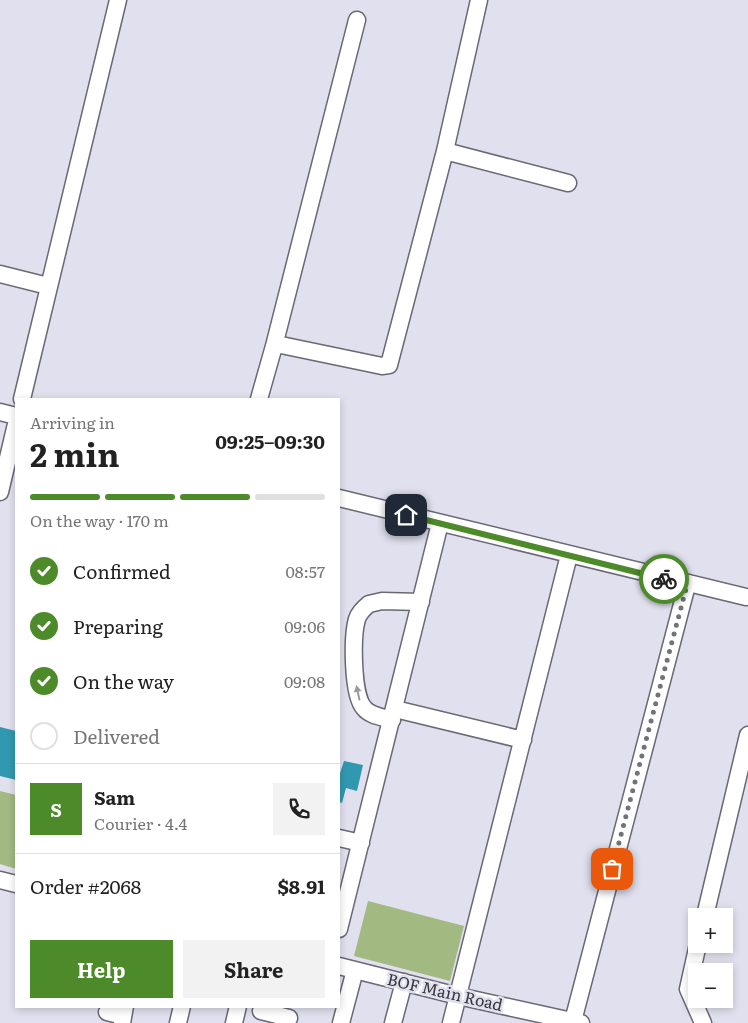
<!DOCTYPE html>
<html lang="en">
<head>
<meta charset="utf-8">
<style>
	:root { --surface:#fff; --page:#f2f2f2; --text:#222; --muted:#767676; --line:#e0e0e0; --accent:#4c8a2a }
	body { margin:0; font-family:Literata,serif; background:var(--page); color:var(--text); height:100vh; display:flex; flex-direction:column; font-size:19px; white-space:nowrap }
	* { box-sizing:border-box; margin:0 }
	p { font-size:16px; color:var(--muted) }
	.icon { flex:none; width:28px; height:28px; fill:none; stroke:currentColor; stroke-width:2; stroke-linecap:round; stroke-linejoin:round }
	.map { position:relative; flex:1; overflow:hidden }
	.drawer { position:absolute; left:15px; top:398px; width:325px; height:610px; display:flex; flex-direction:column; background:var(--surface); border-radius:0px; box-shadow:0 2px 8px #0003 }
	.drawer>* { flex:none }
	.buttons { position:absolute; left:688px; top:908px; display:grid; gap:10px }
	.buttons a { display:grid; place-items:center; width:45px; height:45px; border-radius:0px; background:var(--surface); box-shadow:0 2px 8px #0003; font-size:25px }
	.pin { position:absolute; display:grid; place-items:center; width:42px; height:42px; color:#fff; margin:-21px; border-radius:10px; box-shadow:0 2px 8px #0006 }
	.courier { position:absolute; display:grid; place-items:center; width:50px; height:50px; margin:-25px; border:4px solid #4c8a2a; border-radius:50%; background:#fff; color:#222; box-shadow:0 1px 6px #0007 }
	.overview em { font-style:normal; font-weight:700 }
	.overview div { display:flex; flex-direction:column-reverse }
	.overview { display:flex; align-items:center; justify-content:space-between; height:85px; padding:0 15px }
	h1 { font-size:32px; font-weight:700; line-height:38px }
	.bar { display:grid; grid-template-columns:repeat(4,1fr); gap:8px 5px; align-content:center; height:60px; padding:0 15px }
	.bar i { height:6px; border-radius:4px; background:var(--line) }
	.bar .active { background:var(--accent) }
	.bar p { grid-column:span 4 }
	.line { display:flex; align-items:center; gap:12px; padding:0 15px; border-top:1px solid var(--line) }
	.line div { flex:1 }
	.round { display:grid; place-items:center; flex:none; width:52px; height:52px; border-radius:0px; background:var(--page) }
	ol { padding:0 15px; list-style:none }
	li { display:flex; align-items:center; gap:15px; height:55px }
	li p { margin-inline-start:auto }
	li .icon { padding:5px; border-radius:50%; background:var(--accent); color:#fff; stroke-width:4 }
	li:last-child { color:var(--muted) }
	li i { width:28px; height:28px; border:2px solid var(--line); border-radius:50% }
	.primary-button { display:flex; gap:10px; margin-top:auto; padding:10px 15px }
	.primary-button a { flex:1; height:58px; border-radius:0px; background:var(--accent); color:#fff; font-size:20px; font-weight:700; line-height:58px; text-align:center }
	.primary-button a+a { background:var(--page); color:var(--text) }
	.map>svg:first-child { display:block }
	.green { fill:#a2ba82 }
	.water { fill:#3198b1 }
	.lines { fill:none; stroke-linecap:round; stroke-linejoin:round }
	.minor-casing { stroke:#696875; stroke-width:19 }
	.minor { stroke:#fff; stroke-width:16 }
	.oneway { fill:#9b9a9e }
	.done { stroke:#72727a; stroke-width:5; stroke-dasharray:0 9 }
	.route { stroke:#4c8a2a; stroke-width:6 }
	.labels { text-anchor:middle; stroke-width:5; stroke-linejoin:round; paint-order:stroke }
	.street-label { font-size:16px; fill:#37363c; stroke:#e1e0ee }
</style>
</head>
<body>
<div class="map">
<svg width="748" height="1023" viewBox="0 0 748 1023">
	<rect width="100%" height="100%" fill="#e1e0ee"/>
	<path class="green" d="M0,791L16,795V869L0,864Z
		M368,901L464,926L450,981L354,956Z"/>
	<path class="water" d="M0,727L16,731V780L0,776Z
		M344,761L363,765L357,791L346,788L342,803L339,802V776Z"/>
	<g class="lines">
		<defs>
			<path id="minor" d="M445,151L568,183
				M0,274L48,286
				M274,346L357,20
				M22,399L118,0
				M259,399L274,346L281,345L382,366L389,365L445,151L479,0
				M0,412L16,416
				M0,492L16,424
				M339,498L746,597
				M395,709L523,740
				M392,720C383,717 370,716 364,708C352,695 352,636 357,619C359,613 364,608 369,604L382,601L421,602
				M339,838L361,843
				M0,880L16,884
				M705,916L748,735
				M339,929L440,523
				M698,944L688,989L703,1023
				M339,966L458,996L581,1023
				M261,1011L289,1018
				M107,1012L123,1016
				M573,1021L687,585
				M122,1023L125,1006
				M178,1023L182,1006
				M234,1023L238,1006
				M341,1023L355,970
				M393,1023L404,982
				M451,1023L569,555"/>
		</defs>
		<use href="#minor" class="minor-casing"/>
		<use href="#minor" class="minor"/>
	</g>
	<defs><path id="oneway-solid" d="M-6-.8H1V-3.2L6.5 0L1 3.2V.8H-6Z" transform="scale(1.25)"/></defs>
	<use class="oneway" href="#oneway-solid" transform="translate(358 693) rotate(-102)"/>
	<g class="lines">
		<path class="done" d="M612,869L687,585L664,579"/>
		<path class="route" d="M406,515L664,579"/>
	</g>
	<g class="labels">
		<g class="street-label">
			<text transform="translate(445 992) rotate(13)" y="6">BOF Main Road</text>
		</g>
	</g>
</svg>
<div class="buttons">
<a>+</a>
<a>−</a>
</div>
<div class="pin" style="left:612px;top:869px;background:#ea580c"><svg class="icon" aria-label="bag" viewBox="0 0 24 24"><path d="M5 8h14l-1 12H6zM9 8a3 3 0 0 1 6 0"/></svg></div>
<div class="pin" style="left:406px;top:515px;background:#1f2937"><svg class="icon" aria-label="home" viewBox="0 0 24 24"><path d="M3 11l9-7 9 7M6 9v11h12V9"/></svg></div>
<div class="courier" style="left:664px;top:579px"><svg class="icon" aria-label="bike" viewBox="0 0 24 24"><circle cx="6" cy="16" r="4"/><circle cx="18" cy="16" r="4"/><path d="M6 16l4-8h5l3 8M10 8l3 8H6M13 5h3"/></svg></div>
<section class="drawer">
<div class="overview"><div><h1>2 min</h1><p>Arriving in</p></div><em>09:25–09:30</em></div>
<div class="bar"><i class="active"></i><i class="active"></i><i class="active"></i><i></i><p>On the way · 170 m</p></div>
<ol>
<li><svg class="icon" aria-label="check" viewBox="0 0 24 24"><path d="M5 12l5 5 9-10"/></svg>Confirmed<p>08:57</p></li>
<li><svg class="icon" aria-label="check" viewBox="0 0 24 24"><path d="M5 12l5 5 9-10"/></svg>Preparing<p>09:06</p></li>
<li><svg class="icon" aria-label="check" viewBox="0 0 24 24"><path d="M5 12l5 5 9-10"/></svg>On the way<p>09:08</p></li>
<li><i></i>Delivered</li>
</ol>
<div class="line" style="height:90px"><b class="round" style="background:var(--accent);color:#fff">S</b><div><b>Sam</b><p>Courier · 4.4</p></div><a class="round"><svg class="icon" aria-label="phone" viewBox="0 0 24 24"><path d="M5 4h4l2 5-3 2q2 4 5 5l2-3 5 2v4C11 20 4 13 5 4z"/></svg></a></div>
<div class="line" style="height:65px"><div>Order #2068</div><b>$8.91</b></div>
<div class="primary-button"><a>Help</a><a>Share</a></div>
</section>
</div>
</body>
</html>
